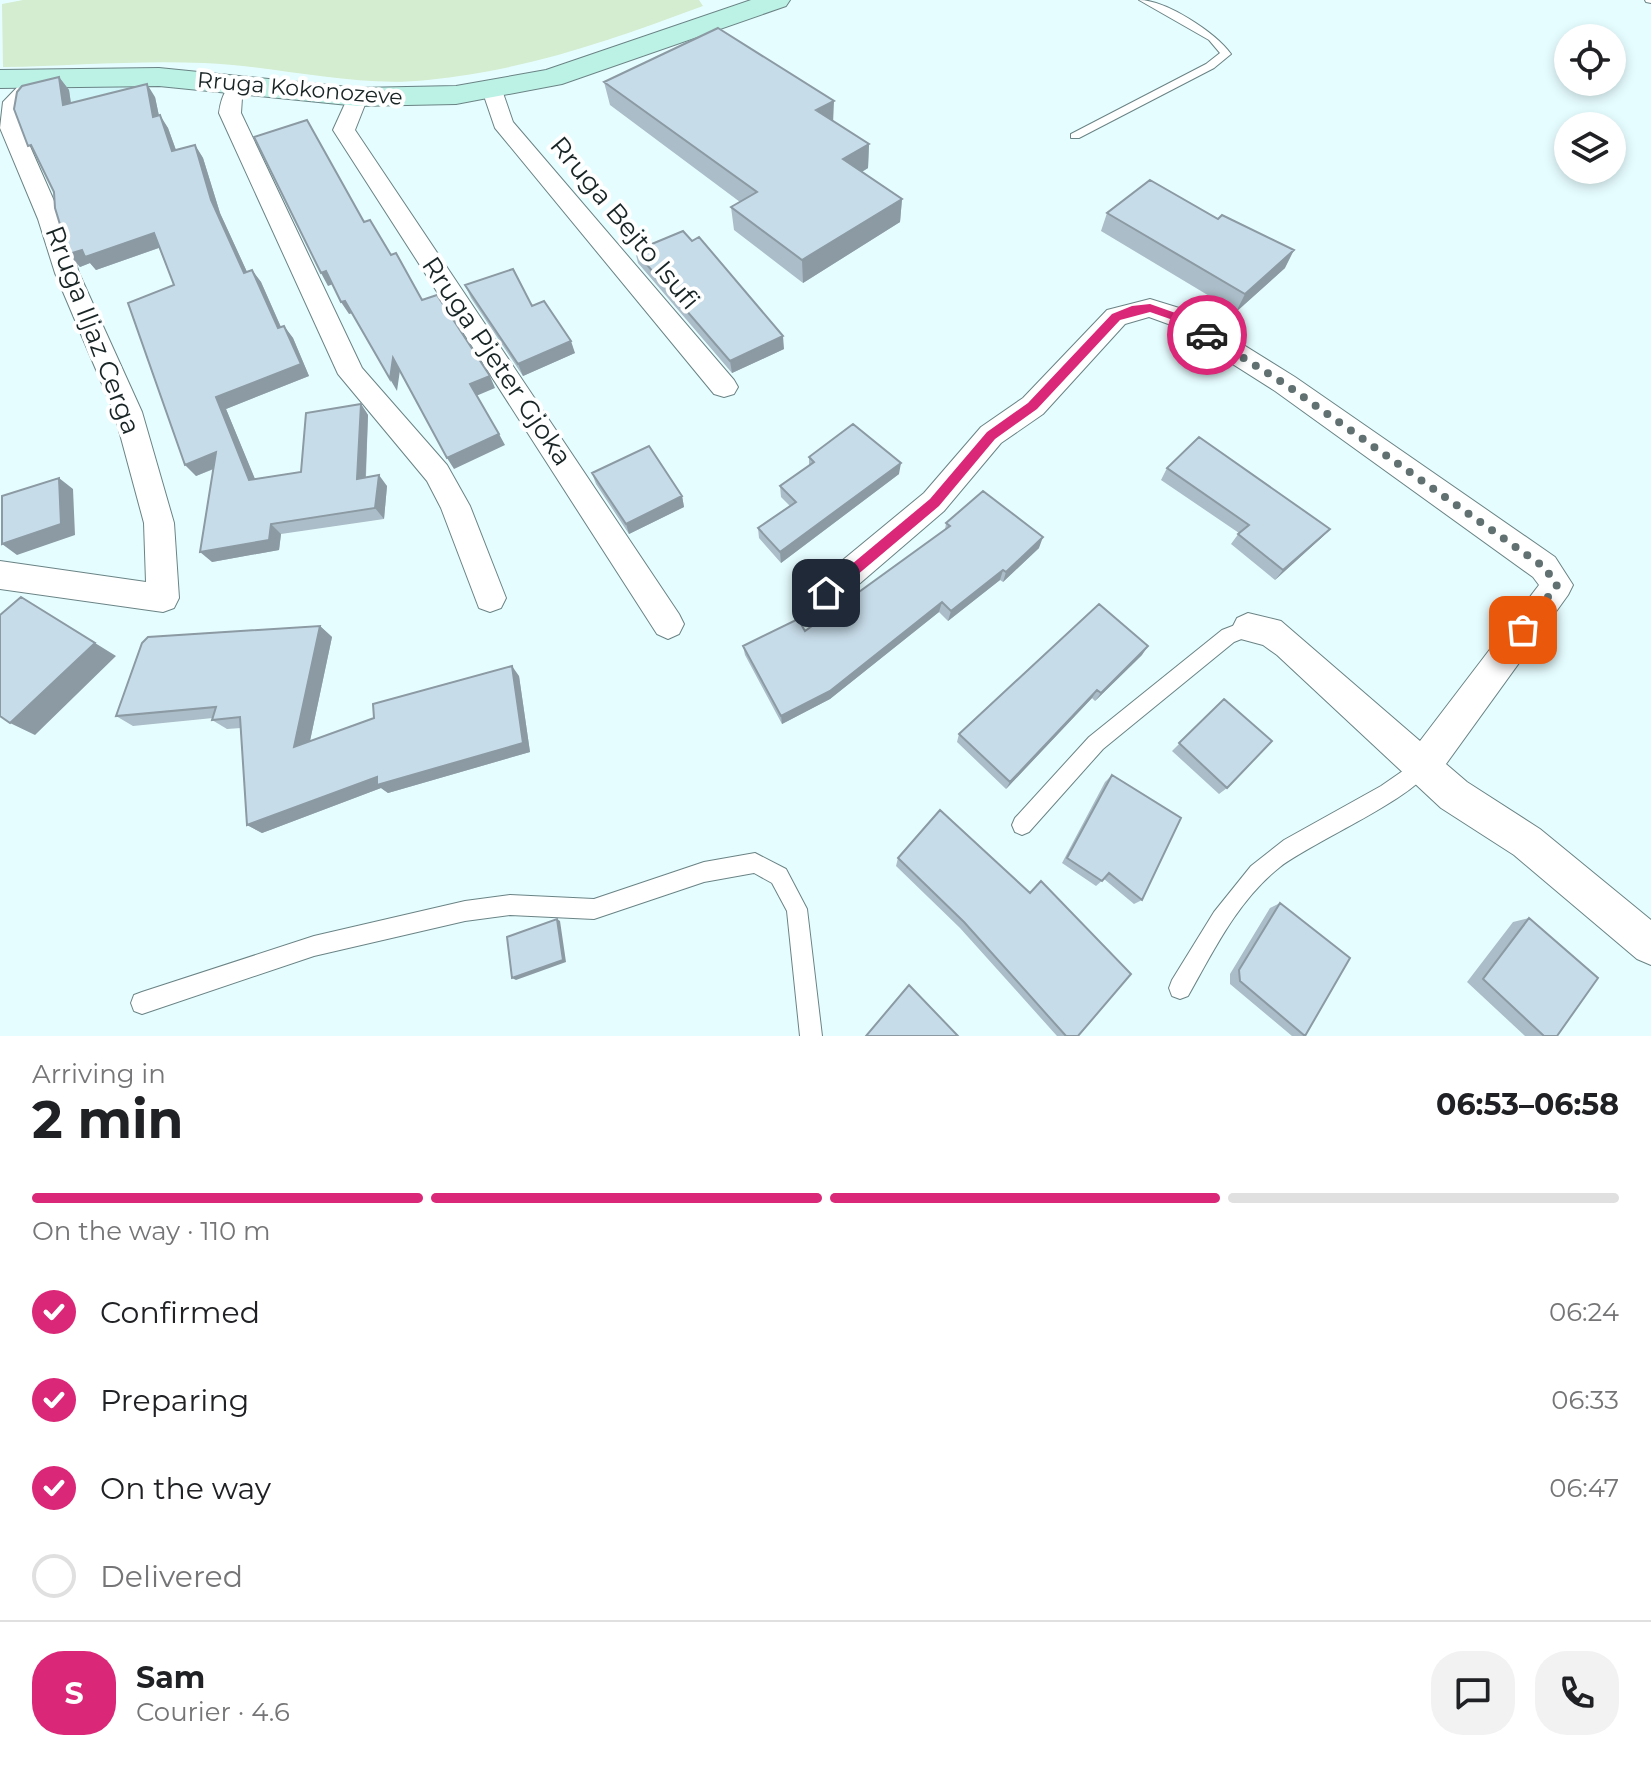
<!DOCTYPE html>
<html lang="en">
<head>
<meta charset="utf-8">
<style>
	:root { --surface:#fff; --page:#f2f2f2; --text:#202124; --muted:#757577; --line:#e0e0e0; --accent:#db2777 }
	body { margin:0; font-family:Montserrat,sans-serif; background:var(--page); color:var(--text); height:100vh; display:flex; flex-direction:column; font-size:30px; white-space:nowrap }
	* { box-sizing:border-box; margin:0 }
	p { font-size:26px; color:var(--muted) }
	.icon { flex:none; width:44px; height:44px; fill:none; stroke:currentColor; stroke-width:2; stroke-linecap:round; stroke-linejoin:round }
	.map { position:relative; height:1036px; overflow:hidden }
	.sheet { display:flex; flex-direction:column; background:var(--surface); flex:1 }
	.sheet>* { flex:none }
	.buttons { position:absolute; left:1554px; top:24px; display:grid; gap:16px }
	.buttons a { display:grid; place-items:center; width:72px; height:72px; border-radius:50%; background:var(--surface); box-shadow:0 4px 12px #0003; font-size:40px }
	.pin { position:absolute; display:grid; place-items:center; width:68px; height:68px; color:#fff; margin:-34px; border-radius:16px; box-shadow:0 4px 12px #0006 }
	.courier { position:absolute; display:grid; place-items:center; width:80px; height:80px; margin:-40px; border:6px solid #db2777; border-radius:50%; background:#fff; color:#222; box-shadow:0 2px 10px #0007 }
	.overview em { font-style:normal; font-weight:700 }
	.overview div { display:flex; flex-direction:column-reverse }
	.overview { display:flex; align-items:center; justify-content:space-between; height:136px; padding:0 32px }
	h1 { font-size:52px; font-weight:700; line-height:60px }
	.bar { display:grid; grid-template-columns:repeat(4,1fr); gap:12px 8px; align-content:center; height:96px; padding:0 32px }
	.bar i { height:10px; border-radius:6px; background:var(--line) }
	.bar .active { background:var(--accent) }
	.bar p { grid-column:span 4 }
	.line { display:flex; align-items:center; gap:20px; padding:0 32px; border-top:2px solid var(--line) }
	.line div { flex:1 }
	.round { display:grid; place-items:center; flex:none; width:84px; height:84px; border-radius:32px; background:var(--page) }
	ol { padding:0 32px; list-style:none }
	li { display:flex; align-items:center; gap:24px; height:88px }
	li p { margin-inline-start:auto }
	li .icon { padding:8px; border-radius:50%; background:var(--accent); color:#fff; stroke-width:4 }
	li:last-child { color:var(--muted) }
	li i { width:44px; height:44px; border:4px solid var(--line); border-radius:50% }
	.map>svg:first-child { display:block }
	.built { fill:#cff5f8 }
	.green { fill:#d4ecd0 }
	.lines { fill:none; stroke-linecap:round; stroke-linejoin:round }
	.lane-casing { stroke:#6a8385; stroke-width:2 }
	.street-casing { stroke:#6a8385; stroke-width:2 }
	.secondary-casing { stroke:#6a8385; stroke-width:2 }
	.lane { fill:#fff; fill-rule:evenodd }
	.street { fill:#fff; fill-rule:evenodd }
	.secondary { fill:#bcf1e5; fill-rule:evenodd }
	.wall { fill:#abbdc8 }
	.shaded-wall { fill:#8b9aa3 }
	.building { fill:#c7dce9; stroke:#8b9aa3; stroke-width:2 }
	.route { fill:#db2777 }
	.done { stroke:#617071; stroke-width:8; stroke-dasharray:0 14.4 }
	.labels { text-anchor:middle; stroke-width:8; stroke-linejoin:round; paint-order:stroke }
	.far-street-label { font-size:22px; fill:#192425; stroke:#fff }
	.street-label { font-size:26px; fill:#192425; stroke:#fff }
</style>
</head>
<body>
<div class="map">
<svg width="1651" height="1036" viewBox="0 0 1651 1036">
	<rect width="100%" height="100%" fill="#e6fdff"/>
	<path class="built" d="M135,86L136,95L73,117L39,87Z"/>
	<path class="green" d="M23,0H699L703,6C611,40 528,70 428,80C354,88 278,66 204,63C137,60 69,66 3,67L2,4Z"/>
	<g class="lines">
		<defs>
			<path id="lane" d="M1139,0C1166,0 1215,32 1231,54L1214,68L1079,138H1071V134L1206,64L1220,53L1209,40Z
				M1645,0H1651V3L1646,2Z
				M1248,620L1254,622L1257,628L1254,634L1234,642L1103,749L1029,832L1022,835L1015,832L1012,825L1015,818L1089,737L1222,630Z
				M1423,757L1430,759L1432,766C1420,796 1312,842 1280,867C1238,900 1214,950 1188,996L1180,999L1172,996L1169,988L1172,980L1214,912L1251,866L1284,840L1381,786Z
				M755,853L786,869L807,909L822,1036H800L787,911L772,883L754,873L704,882L594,919L510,915L465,921L314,956L142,1014L134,1011L131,1003L134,995L142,992L314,936L465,901L510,895L594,899L704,862Z"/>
			<path id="street" d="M37,72L47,78L24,103L21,126L62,219L79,273L142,412L174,523L179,598L174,608L163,612L0,589V561L146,582L144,523L114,412L55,273L38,219L0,128L3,102L30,74Z
				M243,77L253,83L242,98L241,113L362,368L447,465L470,506L506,598L501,608L490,612L479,608L441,508L427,481L338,374L219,113C221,98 227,81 243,77Z
				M492,84L502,90L513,122L734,380L738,387L734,394L724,397L714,394L495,128L482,90Z
				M358,91L368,97L355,130L679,614L684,624L679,634L668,639L657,634L333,130L348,97Z
				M1150,299L1189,311L1295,377L1555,557L1573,585L1568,595L1446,764L1467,782L1540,829L1651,920V965L1637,959L1514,855L1441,808L1277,655L1263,645L1237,638L1232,628L1237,618L1248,613L1281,621L1420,741L1539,585L1533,577L1275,391L1171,325L1149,317L1125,324L1043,414L1001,443L944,511L837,603L826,607L815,603L810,593L815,583L924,493L981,427L1023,398L1107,310Z"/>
			<path id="secondary" d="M751,0H790L786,6L562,84L456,104L358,106L159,86L0,88V70L159,68L358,88L456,86L546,70Z"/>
		</defs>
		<use href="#lane" class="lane-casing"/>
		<use href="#street" class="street-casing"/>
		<use href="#secondary" class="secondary-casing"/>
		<use href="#lane" class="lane"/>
		<use href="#street" class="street"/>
		<use href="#secondary" class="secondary"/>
	</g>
	<path class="wall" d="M59,77L69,90L71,103L155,97L159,116L168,128L176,150L195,145L203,158L220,213L247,272L252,270L261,282L281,327L284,326L293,338L309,376L226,409L255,480L301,472L361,404L368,415L366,477L387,486L384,519L281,534L279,550L212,562L214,469L196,476L174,285L159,248L96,270L90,263L80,267L69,254L54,192Z
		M604,82L833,121L869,144L868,168L862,172L902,199L900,222L803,283L734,230L731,207L740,202L610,105Z
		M1107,213L1218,219L1285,268L1236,312L1101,231Z
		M635,251L784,349L732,373L638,263Z
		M465,285L532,306L575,353L523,376L471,298Z
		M809,457L899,474L781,563L759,538L758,528L790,506L781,497L780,486L809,466Z
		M1167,468L1330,529L1320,539L1275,580L1231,544L1239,533L1161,480Z
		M592,473L682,496L684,507L629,534L596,484Z
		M946,523L1039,548L1003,582L1000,580L948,621L939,612L830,699L782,724L745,655L743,646L805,631L945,530Z
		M320,626L332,637L310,741L519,676L530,752L388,793L381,788L262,833L247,825L241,728L227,729L212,720L213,718L133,726L116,716Z
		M1142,655L1095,701L1092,698L1006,789L957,742L959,734Z
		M1224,699L1227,788L1219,794L1172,751Z
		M1112,775L1142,900L1134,904L1104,879L1096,886L1062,863L1105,782Z
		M898,858L1030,892L1078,1036H1057L960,928L896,866Z
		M1280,903L1305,1036H1292L1230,984V974L1270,908Z
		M1529,918L1557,1036H1525L1467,982L1513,922Z"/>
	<path class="shaded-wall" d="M59,77L69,90L73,118L63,105Z
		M147,84L155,97L162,130L153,117Z
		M834,101L833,124L816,110Z
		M160,115L168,128L181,164L172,151Z
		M869,144L868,168L843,183V159Z
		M195,145L203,158L220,213L253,285L244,273L211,200Z
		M902,199L900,222L803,283L802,260Z
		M154,233L164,246L96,270L90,263L80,267L69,254L82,250Z
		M1294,250L1285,268L1236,312L1245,294Z
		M252,270L261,282L287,341L278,328Z
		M326,271L333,284L328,286L321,273Z
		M345,301L353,313L349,314L341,302Z
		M284,326L293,338L309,376L226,409L260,491L249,480L216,397Z
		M783,336L784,349L732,373L730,361Z
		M571,341L575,353L523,376L518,364Z
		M393,358L400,370L397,391L390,379Z
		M490,376L495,388L476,396L470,384Z
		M361,404L368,415L365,490L357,479Z
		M499,434L505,445L454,469L447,458Z
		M216,452L227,463L196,476L185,465Z
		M901,463L899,474L781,563L780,552Z
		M379,475L387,486L384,519L375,508Z
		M59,478L73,489L75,535L17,555L2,544Z
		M682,496L684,507L629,534L626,524Z
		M271,524L281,534L279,550L212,562L200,552Z
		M1330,529L1320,539L1275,580L1283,570Z
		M1043,537L1039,548L1003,582L1006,572Z
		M1003,570L1000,580L948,621L951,611Z
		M942,602L939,612L830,699L782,724L781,716Z
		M320,626L332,637L307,755L294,747Z
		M95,643L116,656L35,735L10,723Z
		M1148,646L1142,655L1095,701L1101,693Z
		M512,666L519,676L530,752L388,793L381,788L262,833L247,825Z
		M1097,690L1092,698L1006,789L1010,782Z
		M557,919L560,921L566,962L516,980L512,978Z"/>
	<path class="building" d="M718,28L834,101L816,110L869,144L843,159L902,199L802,260L731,207L757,192L604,82Z
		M59,77L63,105L147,84L153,117L160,115L172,151L195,145L211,200L244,273L252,270L278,328L284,326L301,364L216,397L249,480L301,472L306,413L361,404L357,479L379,475L375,508L271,524L269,540L200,552L216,452L185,465L128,303L174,285L154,233L85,257L82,250L69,254L55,208L54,192L31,145L28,146L14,109L17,92L22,86Z
		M307,120L364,222L370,220L391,255L396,253L422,300L437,295L490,376L470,384L499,434L447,458L393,358L390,379L345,301L341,302L326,271L321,273L254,137Z
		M1150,180L1218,219L1222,215L1294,250L1245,294L1107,213Z
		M683,231L692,241L699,237L783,336L730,361L635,251Z
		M513,269L532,306L544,301L571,341L518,364L465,285Z
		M853,424L901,463L780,552L758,528L796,502L780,486L814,462L809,457Z
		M1199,437L1330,529L1283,570L1238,534L1249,525L1167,468Z
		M649,446L682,496L626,524L592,473Z
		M59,478L61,524L2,544V496Z
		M983,491L1043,537L1006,572L1003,570L951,611L942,602L830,691L781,716L743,646L798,619L805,631L950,526L946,523Z
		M21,597L95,643L10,723L0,716V615Z
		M1099,604L1148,646L1101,693L1097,690L1010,782L959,734Z
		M320,626L294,747L374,718L373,704L512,666L523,743L377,785V777L247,825L240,717L212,720L216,707L116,716L142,643L148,637Z
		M1224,699L1272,741L1227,788L1179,743Z
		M1112,775L1181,818L1142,900L1109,873L1102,881L1067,858Z
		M940,810L1030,893L1041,881L1131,974L1078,1036H1066L964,922L898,858Z
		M1280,903L1350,958L1305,1036L1240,981L1239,970Z
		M1529,918L1598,978L1557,1036H1544L1483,979Z
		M557,919L563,960L512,978L507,937Z
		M909,985L958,1036H866Z"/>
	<path class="route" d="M1150,304L1184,316L1213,335L1203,338L1176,321L1150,312L1120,320L1037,409L995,439L939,506L831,597H822V589L930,499L987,432L1028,403L1112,314L1132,306Z"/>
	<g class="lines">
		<path class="done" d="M1207,335L1285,384L1544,567L1557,585L1523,630"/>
	</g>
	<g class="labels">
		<g class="far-street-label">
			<text transform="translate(300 88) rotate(5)" y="8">Rruga Kokonozeve</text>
		</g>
		<g class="street-label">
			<text transform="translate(625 223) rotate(50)" y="9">Rruga Bejto Isufi</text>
			<text transform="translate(93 330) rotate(69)" y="9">Rruga Iljaz Cerga</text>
			<text transform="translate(497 361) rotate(56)" y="9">Rruga Pjeter Gjoka</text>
		</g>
	</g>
</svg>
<div class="buttons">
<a><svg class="icon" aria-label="locate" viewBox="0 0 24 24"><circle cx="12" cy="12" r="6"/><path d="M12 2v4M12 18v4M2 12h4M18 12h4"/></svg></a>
<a><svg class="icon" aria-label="layers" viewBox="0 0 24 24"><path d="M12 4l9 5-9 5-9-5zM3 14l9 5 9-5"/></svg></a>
</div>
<div class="pin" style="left:1523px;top:630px;background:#ea580c"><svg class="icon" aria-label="bag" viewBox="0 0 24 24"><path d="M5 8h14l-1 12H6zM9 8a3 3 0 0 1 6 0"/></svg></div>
<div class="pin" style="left:826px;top:593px;background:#1f2937"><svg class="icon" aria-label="home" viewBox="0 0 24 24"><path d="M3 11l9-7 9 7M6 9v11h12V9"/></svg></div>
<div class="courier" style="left:1207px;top:335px"><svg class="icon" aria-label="car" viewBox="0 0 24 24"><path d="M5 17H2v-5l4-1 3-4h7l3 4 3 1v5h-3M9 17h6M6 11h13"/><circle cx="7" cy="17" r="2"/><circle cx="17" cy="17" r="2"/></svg></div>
</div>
<section class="sheet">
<div class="overview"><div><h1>2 min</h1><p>Arriving in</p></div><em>06:53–06:58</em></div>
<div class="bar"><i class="active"></i><i class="active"></i><i class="active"></i><i></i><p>On the way · 110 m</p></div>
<ol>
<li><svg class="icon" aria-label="check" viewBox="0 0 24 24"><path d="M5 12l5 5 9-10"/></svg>Confirmed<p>06:24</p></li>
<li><svg class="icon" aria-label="check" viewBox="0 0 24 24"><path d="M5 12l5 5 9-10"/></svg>Preparing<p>06:33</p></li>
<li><svg class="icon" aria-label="check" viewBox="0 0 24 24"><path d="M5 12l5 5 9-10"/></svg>On the way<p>06:47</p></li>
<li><i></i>Delivered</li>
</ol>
<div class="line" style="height:144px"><b class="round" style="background:var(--accent);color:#fff">S</b><div><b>Sam</b><p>Courier · 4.6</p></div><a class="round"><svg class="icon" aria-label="chat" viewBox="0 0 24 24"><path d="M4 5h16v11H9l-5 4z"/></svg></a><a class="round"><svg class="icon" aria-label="phone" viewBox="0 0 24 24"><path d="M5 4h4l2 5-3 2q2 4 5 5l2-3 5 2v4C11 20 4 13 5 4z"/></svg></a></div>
</section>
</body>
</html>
